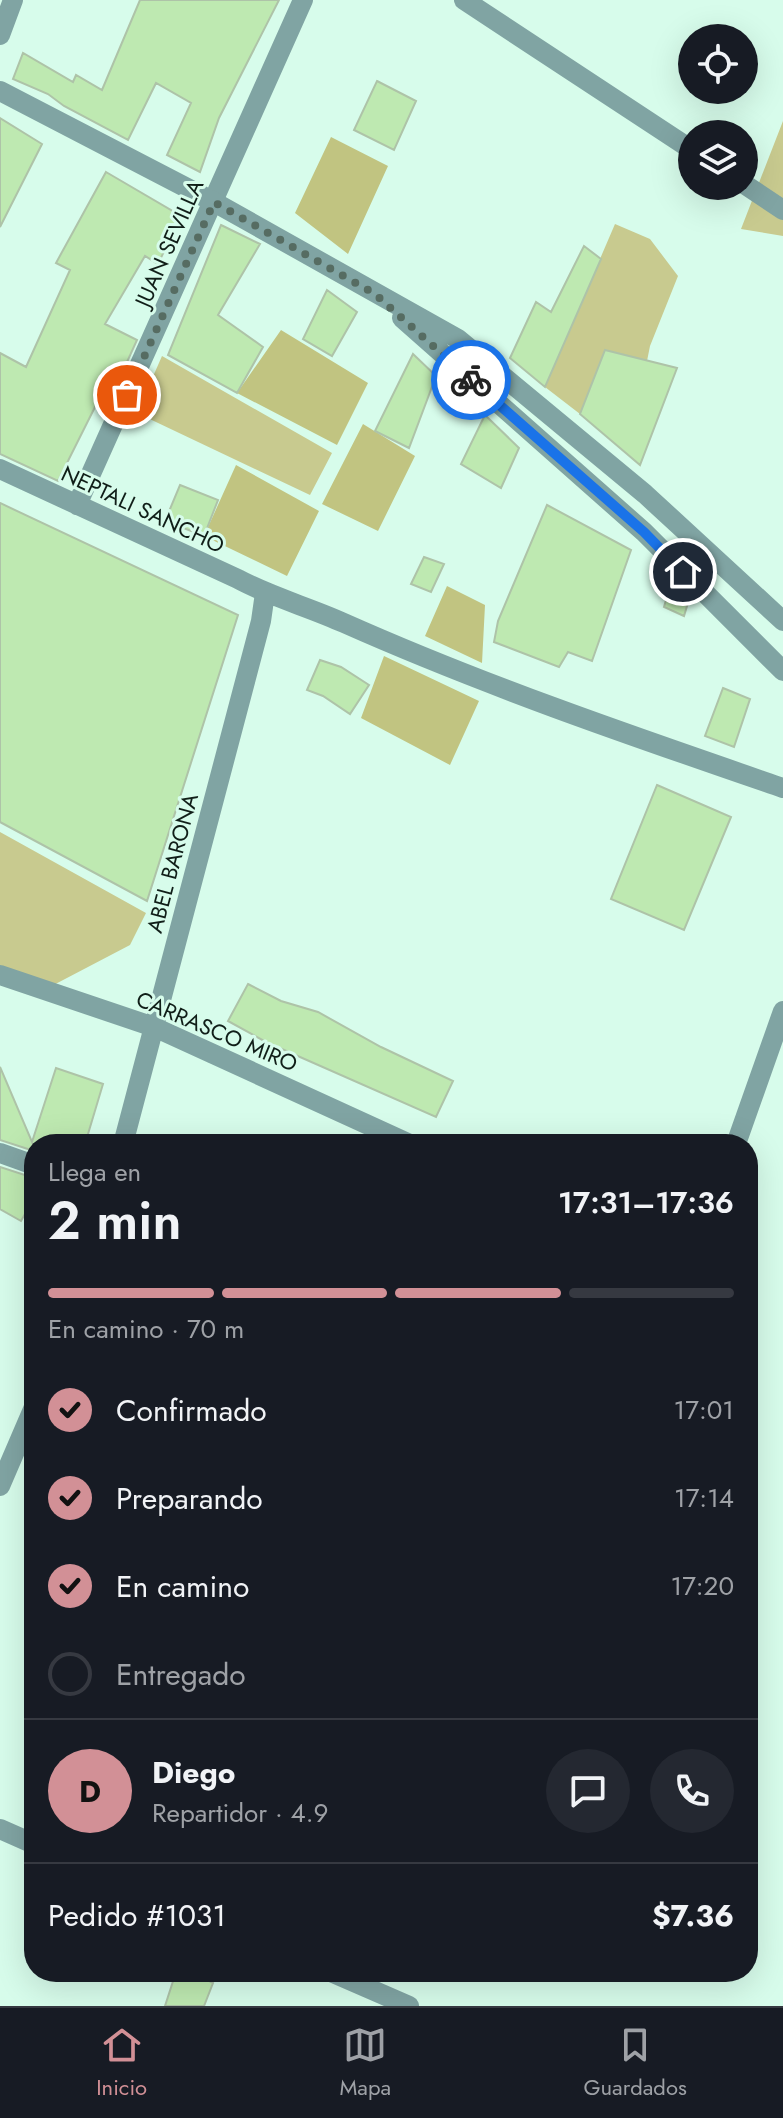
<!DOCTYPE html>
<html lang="es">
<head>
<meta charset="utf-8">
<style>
	:root { --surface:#171b24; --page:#242831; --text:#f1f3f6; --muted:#9ea1a6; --line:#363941; --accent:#d29096 }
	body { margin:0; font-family:Jost,sans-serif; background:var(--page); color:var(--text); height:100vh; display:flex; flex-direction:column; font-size:30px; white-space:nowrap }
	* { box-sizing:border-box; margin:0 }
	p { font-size:26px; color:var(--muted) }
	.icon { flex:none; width:44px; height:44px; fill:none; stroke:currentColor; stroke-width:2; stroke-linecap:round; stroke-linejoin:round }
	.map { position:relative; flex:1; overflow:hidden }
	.sheet { position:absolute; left:24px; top:1134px; width:734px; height:848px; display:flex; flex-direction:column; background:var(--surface); border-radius:32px; box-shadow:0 8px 32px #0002 }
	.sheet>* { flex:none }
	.tools { position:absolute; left:678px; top:24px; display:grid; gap:16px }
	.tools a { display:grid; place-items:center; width:80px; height:80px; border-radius:50%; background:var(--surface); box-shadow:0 8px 32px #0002; font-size:40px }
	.pin { position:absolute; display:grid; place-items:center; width:68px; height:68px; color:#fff; margin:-34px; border:4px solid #fff; border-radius:50%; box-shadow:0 2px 8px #0007 }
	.courier { position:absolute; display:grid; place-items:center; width:80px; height:80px; margin:-40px; border:6px solid #1a73e8; border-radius:50%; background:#fff; color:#222; box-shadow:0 2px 10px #0007 }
	.overview em { font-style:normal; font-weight:600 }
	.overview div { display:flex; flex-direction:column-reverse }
	.overview { display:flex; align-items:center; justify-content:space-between; height:136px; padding:0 24px }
	h1 { font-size:52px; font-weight:600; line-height:60px }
	.bar { display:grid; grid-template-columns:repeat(4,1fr); gap:12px 8px; align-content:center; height:96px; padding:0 24px }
	.bar i { height:10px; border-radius:6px; background:var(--line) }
	.bar .current { background:var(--accent) }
	.bar p { grid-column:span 4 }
	.line { display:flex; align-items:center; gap:20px; padding:0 24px; border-top:2px solid var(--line) }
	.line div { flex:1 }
	.round { display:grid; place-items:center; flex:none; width:84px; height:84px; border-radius:42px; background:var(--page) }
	ol { padding:0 24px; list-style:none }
	li { display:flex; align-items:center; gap:24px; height:88px }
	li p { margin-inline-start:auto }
	li .icon { padding:8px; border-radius:50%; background:var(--accent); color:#111; stroke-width:4 }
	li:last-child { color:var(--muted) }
	li i { width:44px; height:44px; border:4px solid var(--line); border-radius:50% }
	.tab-bar { display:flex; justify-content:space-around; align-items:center; height:112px; border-top:2px solid var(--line); background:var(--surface); font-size:22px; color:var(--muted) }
	.tab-bar a { display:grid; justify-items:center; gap:4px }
	.tab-bar .current { color:var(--accent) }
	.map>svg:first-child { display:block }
	.green { fill:#c8ca8f }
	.forest { fill:#c1c481 }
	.building { fill:#bee9b1; stroke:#aec3a8; stroke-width:2 }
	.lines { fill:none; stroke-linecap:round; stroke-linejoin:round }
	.minor { stroke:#80a4a3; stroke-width:20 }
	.tertiary { stroke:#80a4a3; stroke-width:20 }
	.done { stroke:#566c62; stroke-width:8; stroke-dasharray:0 14.4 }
	.route { stroke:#1a73e8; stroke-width:10 }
	.labels { text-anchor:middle; stroke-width:6; stroke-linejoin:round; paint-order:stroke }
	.street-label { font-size:22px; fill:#101e18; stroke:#d7fceb }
</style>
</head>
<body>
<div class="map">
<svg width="783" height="2006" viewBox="0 0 783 2006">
	<rect width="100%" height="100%" fill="#d7fceb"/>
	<path class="green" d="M783,121V236L741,229Z
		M615,224L650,239L678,276L650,346L647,361L580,414L545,387Z
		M162,356L332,453L310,495L137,413Z
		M0,832L146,913L130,945L44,990L0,968Z"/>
	<path class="forest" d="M331,137L388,166L348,254L295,213Z
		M281,330L368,383L337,445L237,393Z
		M363,424L415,456L378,531L322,504Z
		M236,465L319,511L287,576L204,536Z
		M447,586L485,605L482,663L425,636Z
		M384,656L479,701L450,765L361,718Z"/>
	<path class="building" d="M140,0H279L219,118L200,172L167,155L191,103L156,83L128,140L64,106L48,94L13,79L23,53L73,82L76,75L102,90Z
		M377,81L416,101L394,150L354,130Z
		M0,118L42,144L0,227Z
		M106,172L181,216L158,264L145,256L105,324L137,340L108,404L99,399L58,481L0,454V353L26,367L70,270L56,263Z
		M221,225L260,244L218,315L263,347L237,393L168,355Z
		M584,246L601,259L545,387L510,358L536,302L551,312Z
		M327,290L357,312L332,356L303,339Z
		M605,350L677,368L640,465L580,414Z
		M413,354L436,376L409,448L375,431Z
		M485,415L519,448L501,488L461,464Z
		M180,485L218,500L204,536L165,521Z
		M0,503L238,615L147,901L0,822Z
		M547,505L631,550L592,661L568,652L559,667L494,642L498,621Z
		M424,557L444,564L431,592L411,584Z
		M672,579L690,596L684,616L664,607Z
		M320,660L341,667L369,685L350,714L323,696L307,690Z
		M723,688L750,699L734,747L705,736Z
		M657,785L731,817L684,930L611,899Z
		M248,984L281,1001L318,1012L381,1047L453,1081L436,1117L266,1042L228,1021Z
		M0,1067L32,1142L56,1068L103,1084L85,1144H33L34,1151L0,1140Z
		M0,1167L34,1178V1218L25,1214L21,1221L0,1209Z
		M176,1972H193L213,1983L204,2006H165Z"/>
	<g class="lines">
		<path class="minor" d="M464,0L692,150
			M0,35L13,0
			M744,184L783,210
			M0,469L238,579C271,597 309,607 344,623C488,687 635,737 783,788
			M77,505L303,0
			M0,975L154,1027L410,1144
			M123,1144L261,621L265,593
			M736,1144L783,1011
			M0,1153L34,1165
			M0,1486L34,1407
			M0,1829L34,1844
			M331,1972L409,2006"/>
		<path class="tertiary" d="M0,91L214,202L458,339L645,494L783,621
			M402,318L644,532L783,671"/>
	</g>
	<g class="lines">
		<path class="done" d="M127,395L214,202L375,294L471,380"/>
		<path class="route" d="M471,380L644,532L683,572"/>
	</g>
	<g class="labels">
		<g class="street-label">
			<text transform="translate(169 243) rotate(-66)" y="8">JUAN SEVILLA</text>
			<text transform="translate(143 509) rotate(25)" y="8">NEPTALI SANCHO</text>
			<text transform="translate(172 863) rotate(-75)" y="8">ABEL BARONA</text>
			<text transform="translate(217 1031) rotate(23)" y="8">CARRASCO MIRO</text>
		</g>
	</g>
</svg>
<div class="tools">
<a><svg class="icon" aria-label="locate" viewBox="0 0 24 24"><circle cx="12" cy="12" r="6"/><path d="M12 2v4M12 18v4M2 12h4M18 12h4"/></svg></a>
<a><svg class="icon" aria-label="layers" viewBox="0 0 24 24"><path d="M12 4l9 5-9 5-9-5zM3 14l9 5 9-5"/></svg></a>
</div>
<div class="pin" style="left:127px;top:395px;background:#ea580c"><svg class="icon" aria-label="bag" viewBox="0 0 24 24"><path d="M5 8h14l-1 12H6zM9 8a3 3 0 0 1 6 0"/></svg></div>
<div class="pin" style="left:683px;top:572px;background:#1f2937"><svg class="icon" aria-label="home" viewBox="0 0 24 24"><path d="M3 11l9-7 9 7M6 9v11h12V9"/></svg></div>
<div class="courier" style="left:471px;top:380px"><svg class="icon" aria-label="bike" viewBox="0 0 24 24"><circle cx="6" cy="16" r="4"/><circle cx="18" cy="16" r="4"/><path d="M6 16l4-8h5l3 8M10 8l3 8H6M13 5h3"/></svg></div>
<section class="sheet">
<div class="overview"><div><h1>2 min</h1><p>Llega en</p></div><em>17:31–17:36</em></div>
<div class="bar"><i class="current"></i><i class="current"></i><i class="current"></i><i></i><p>En camino · 70 m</p></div>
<ol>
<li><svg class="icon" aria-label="check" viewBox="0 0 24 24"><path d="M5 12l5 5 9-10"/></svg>Confirmado<p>17:01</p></li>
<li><svg class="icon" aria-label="check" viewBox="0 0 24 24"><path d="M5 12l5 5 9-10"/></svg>Preparando<p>17:14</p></li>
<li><svg class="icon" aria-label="check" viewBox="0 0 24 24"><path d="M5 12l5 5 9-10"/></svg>En camino<p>17:20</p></li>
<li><i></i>Entregado</li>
</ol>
<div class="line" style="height:144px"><b class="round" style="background:var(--accent);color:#111">D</b><div><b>Diego</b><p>Repartidor · 4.9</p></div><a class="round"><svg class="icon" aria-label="chat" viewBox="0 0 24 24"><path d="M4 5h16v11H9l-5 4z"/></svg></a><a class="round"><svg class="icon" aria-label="phone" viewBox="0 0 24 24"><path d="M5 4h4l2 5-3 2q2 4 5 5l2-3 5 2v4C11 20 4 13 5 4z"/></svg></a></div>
<div class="line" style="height:104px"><div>Pedido #1031</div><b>$7.36</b></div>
</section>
</div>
<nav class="tab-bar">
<a class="current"><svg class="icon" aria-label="home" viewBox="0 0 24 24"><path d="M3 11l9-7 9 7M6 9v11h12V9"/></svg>Inicio</a>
<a><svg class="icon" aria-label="map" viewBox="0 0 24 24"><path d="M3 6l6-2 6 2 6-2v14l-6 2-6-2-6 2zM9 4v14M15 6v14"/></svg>Mapa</a>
<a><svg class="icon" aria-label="saved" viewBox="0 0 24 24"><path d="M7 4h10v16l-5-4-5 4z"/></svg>Guardados</a>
</nav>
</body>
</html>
